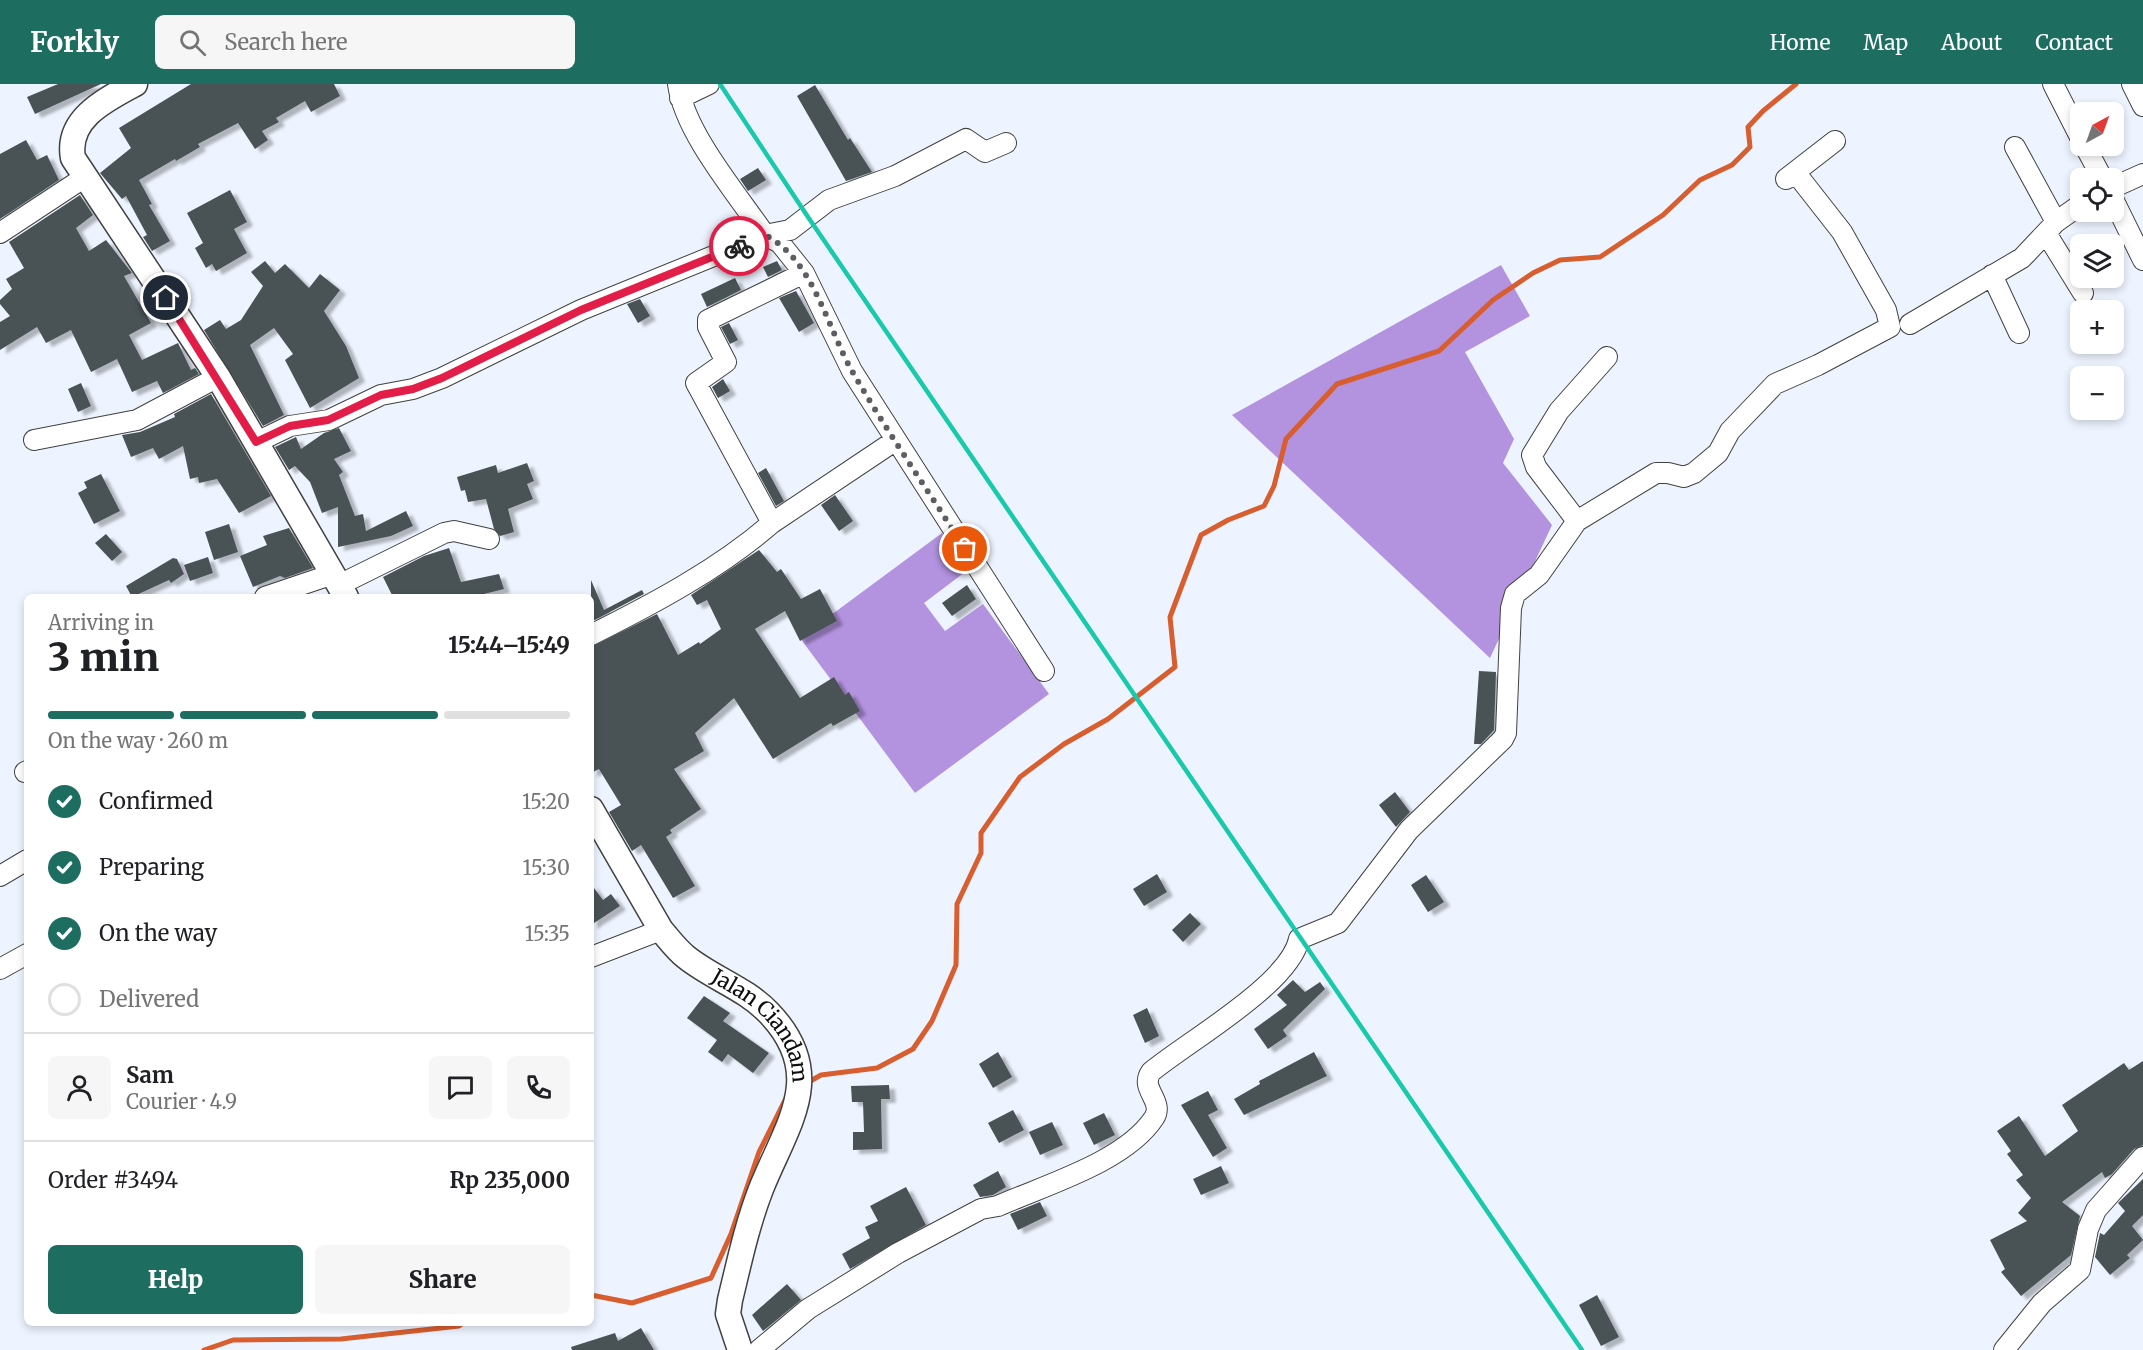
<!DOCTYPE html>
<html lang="en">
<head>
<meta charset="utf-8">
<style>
	:root { --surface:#fff; --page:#f6f6f6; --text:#202124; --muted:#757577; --line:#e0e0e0; --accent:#1d6d61 }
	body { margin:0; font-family:Merriweather,serif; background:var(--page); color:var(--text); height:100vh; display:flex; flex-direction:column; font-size:22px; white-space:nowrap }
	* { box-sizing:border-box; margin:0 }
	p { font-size:20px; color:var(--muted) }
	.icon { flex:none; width:33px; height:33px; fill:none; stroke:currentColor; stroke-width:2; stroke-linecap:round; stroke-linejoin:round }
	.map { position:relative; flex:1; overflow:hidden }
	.side { position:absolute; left:24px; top:510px; width:570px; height:732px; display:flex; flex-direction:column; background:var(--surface); border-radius:9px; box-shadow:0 3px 9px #0003 }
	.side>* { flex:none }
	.needle { width:39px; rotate:41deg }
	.buttons { position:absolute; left:2070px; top:18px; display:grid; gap:12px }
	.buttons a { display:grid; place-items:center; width:54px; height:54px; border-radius:9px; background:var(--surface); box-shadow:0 3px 9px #0003; font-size:30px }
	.pin { position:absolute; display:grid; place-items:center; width:51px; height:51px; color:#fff; margin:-26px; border:3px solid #fff; border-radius:50%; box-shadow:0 2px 6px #0007 }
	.courier { position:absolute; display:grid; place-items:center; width:60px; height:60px; margin:-30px; border:4px solid #e11d48; border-radius:50%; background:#fff; color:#222; box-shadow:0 2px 8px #0007 }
	.headline em { font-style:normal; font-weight:800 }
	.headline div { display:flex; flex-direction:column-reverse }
	.headline { display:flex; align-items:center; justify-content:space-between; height:102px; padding:0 24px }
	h1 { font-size:39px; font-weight:800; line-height:45px }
	.bar { display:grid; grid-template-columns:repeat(4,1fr); gap:9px 6px; align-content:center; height:72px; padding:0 24px }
	.bar i { height:8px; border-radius:4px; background:var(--line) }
	.bar .current { background:var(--accent) }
	.bar p { grid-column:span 4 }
	.line { display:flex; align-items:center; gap:15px; padding:0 24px; border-top:2px solid var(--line) }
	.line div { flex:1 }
	.round { display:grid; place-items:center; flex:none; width:63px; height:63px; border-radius:9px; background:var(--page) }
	ol { padding:0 24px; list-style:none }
	li { display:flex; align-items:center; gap:18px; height:66px }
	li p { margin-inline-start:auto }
	li .icon { padding:6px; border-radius:50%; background:var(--accent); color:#fff; stroke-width:4 }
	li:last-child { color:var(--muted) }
	li i { width:33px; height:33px; border:3px solid var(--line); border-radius:50% }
	.button { display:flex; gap:12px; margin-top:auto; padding:12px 24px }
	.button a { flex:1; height:69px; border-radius:9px; background:var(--accent); color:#fff; font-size:24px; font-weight:800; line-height:69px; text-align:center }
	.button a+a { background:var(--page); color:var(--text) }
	header { display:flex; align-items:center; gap:36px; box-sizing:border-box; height:84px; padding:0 30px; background:var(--accent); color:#fff }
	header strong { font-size:28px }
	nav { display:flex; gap:33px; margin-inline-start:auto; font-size:21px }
	.search { width:420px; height:54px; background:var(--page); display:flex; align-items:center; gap:15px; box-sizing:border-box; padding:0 21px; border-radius:9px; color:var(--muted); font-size:22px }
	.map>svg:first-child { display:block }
	.forest { fill:#b392df }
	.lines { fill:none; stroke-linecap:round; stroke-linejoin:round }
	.stream { stroke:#d85e2f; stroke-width:5 }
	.building { fill:#495357; filter:url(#shadow) }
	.minor-casing { stroke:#414141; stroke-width:22 }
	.tertiary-casing { stroke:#414141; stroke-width:27 }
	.minor { stroke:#fff; stroke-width:20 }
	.tertiary { stroke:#fff; stroke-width:24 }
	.rail { stroke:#1ac9ac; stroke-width:4.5 }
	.done { stroke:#5c5e62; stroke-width:6; stroke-dasharray:0 10.8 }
	.route { stroke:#e11d48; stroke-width:8 }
	.labels { text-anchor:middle; stroke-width:6; stroke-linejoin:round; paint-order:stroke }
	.street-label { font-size:21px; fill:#0e0e0e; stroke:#fff }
</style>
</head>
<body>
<header>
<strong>Forkly</strong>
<div class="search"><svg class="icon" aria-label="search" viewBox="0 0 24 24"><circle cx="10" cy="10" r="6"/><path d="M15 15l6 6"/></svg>Search here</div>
<nav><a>Home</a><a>Map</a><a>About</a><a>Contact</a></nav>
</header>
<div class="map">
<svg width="2143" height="1266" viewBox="0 0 2143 1266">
	<defs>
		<filter id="shadow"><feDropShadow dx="6" dy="4" stdDeviation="1.5" flood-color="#0004"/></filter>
	</defs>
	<rect width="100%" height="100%" fill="#eef4ff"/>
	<path class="forest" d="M1501,181L1530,232L1465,268L1514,355L1503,379L1552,441L1490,574L1232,331Z
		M942,449L969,485L924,519L945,547L983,520L1049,610L915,709L800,554Z"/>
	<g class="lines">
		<path class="stream" d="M807,999L821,991L877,984L913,965L932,937L956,881L957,820L981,769V749L1020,693L1064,660L1108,635L1175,583L1170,533L1201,451L1228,436L1264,422L1274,402L1286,355L1337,300L1439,267L1493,216L1533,189L1560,176L1600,173L1663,131L1700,96L1732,81L1750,63L1748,43L1763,27L1796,0
			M591,1211L632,1219L711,1194L731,1150L759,1068L787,1012
			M204,1266L233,1256L341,1255L459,1242L463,1239"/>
	</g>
	<path class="building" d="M58,0H101L35,30L27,13Z
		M191,0H334L340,12L311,28L305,17L276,34L279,38L262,47L268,56L255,65L238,39L198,60L200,63L176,77L175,75L139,96L152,120L149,121L170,157L152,167L143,153L147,151L126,112L122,115L100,89L131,64L119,44Z
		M815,1L848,56L850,54L872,88L846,97L797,12Z
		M26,56L37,76L47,71L59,96L0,135V70Z
		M758,84L766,96L748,107L740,95Z
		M230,106L247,138L234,145L247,169L216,187L212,180L206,184L195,164L203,159L187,129Z
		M80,111L93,131L76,144L89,167L106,156L132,189L124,192L151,239L129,251L142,276L178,259L191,286L195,284L199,290L163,309L157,297L132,308L117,275L91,288L71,246L46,259L37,243L0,266V238L10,232L0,220V216L12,205L6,195L24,184L9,158Z
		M265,177L275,189L285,180L309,204L320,190L340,206L324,227L346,262L359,294L310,324L285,276L293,270L274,244L250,261L284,331L263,342L204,246L220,236L226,245L241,236L263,202L251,188Z
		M777,177L782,186L768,193L763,183Z
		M735,194L741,206L707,223L701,210Z
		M796,207L814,239L799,248L779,214Z
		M640,215L650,232L638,239L627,220Z
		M729,239L738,256L730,260L721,243Z
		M723,295L730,307L718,314L712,303Z
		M81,299L91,322L78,328L68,305Z
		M211,310L271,412L239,429L217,395L199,399L198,393L190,395L183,362L159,375L153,364L131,373L122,351L140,348L175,333L174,330Z
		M339,344L351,367L334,375L343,388L339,391L355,432L363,430L366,447L406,427L413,442L391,452L338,463V423L322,429L310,398L295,382L289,386L275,363L296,353L301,365L324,349Z
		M527,379L534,397L527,400L533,415L508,425L514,448L500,452L494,445L486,415L468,418L465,406L461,407L457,393L496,381L498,389Z
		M766,384L784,417L776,422L758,389Z
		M101,390L120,427L94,440L78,409L87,404L84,398Z
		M835,411L853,437L839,447L821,421Z
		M229,440L238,468L214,476L205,448Z
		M289,444L313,484L285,494L280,492L253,503L240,472L267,461L263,452Z
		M106,450L122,468L112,477L95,459Z
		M449,464L461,498L499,490L504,505L472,513H393L383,493L424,472Z
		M759,466L777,488L781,485L801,515L820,505L837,537L800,557L785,527L755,545L800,614L834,593L845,611L849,608L860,627L833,642L831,639L773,675L734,614L695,649L704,667L674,685L701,725L670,746L672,749L666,753L695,802L673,814L641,761L632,767L609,728L621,721L599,685L591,689V563L657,530L678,571L699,558L700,560L721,545L707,516L697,521L691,511Z
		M208,473L213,489L190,497L184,481Z
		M173,474L177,475L184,490L171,499L169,496L132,513L126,502Z
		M591,496L604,526L642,506L644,510L591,538Z
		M967,501L976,515L952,532L942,519Z
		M1479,587L1496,588L1494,646L1481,660H1474Z
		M1395,708L1410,728L1396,743L1379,721Z
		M1157,790L1167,808L1144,822L1133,805Z
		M1426,791L1444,818L1428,828L1411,801Z
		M591,800L603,816L611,810L620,822L591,841Z
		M1190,829L1201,840L1183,858L1172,846Z
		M1293,896L1305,908L1320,898L1325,905L1283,946L1287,952L1268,965L1254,945L1287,921L1277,911Z
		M704,912L730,929L723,937L769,969L753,989L728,970L722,978L708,968L717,956L687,934Z
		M1147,924L1159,952L1145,959L1133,931Z
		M998,968L1012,993L993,1004L979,980Z
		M1314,968L1327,992L1244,1031L1234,1015L1260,1000L1259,997Z
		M2143,977V1061L2134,1065L2112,1090L2105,1094L2102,1088L2062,1118L2080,1132L2071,1171L2021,1212L2001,1188L2005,1185L1990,1156L2027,1137L2018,1129L2031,1114L2016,1096L2023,1091L2007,1070L2011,1067L1997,1047L2019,1032L2045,1072L2078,1047L2062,1021L2124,979L2129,986Z
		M889,1001L890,1015H881L882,1065L853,1066V1048H864L863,1018H852L851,1002Z
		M1208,1007L1218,1026L1208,1031L1227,1064L1213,1073L1181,1021Z
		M1013,1026L1024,1046L999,1059L988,1039Z
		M1104,1029L1115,1051L1094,1061L1083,1039Z
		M1052,1038L1063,1061L1040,1071L1029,1048Z
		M1221,1082L1229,1099L1201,1111L1193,1095Z
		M998,1087L1006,1103L993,1111L980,1113L973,1101Z
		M2143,1095V1131L2132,1142L2143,1156L2127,1171L2130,1174L2110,1191L2095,1173L2100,1149L2104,1151L2125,1127L2118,1119Z
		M906,1103L926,1141L850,1185L842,1170L870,1154L865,1143L878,1137L870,1122Z
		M1040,1118L1047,1132L1018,1146L1010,1130Z
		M787,1200L801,1216L763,1247L752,1231Z
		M1597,1211L1619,1253L1601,1262L1579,1221Z
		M641,1244L654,1266H572L571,1263L615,1249L618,1257Z"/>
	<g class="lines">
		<defs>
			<path id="minor" d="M678,0C684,48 737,110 765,151L780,159L804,189L852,287L1044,587
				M2053,0L2080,53
				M2132,0L2143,22
				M680,14L709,0
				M2085,62L2102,94
				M2015,63L2056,138
				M1786,95L1835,57
				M2114,103L2143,90
				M2114,117L2143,176
				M0,149L85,93
				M2046,149L2083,209
				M1992,191L2019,249
				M1910,240L2022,174L2056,138L2080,121
				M34,356L137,336L218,293
				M257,358L290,342L329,336L381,311L413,305L442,294L581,226L765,151L790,146L829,116L895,92L966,55L985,68L1006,59
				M1577,437L1536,383L1532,371L1559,327L1607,273
				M772,439L896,356
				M339,501L444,449L454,447L489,455
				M265,513L333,490
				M591,551C653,520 719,485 772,439L696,299L726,278L708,243V236L804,189
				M25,688L27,687
				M0,792L27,776
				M591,873L661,846
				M0,885L27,870
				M759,1266L808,1225L898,1169L981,1125L998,1122C1045,1101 1125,1078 1154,1034C1165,1017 1139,1005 1151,988C1187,958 1290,900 1299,855L1338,839L1409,746L1503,655L1506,649L1511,524L1515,510L1539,491L1577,437L1656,389H1668L1684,393L1694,389L1718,369L1730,347L1775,300L1818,281L1890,243L1886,226L1842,148L1795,88
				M2004,1266L2042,1219L2080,1186L2088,1145L2096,1126L2143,1073"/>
			<g id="tertiary">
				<path d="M135,0C105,16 66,35 73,74L218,293L346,513"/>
				<path id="s1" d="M591,725L661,846C669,855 676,865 686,873C712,894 745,904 769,929C828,991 787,1040 761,1105C747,1141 739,1179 730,1216L728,1230L740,1266"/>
			</g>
		</defs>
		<use href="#minor" class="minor-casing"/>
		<use href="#tertiary" class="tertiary-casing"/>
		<use href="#minor" class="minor"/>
		<use href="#tertiary" class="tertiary"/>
		<path class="rail" d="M720,0L808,133L1582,1266"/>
	</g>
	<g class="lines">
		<path class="done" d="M739,162L765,151C813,175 827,243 852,287C887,348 928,406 965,465"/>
		<path class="route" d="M166,214L256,358L290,342L328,336L381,311L413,305L442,294L581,226L739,162"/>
	</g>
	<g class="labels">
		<g class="street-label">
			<text dy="7" stroke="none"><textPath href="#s1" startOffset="282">Jalan Ciandam</textPath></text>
		</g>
	</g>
</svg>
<div class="buttons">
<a><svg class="needle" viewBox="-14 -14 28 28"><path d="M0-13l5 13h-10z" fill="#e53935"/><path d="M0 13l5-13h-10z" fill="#757577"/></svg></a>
<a><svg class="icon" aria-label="locate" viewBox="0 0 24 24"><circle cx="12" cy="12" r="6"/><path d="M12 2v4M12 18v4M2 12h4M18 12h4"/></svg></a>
<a><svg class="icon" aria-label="layers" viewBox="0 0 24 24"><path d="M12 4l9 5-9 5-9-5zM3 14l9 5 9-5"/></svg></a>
<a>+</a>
<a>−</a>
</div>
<div class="pin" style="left:965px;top:465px;background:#ea580c"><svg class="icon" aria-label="bag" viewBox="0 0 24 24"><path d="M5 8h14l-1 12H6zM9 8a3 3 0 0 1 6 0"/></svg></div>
<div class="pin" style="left:166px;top:214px;background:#1f2937"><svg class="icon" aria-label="home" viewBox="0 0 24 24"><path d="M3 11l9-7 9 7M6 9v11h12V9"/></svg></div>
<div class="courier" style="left:739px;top:162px"><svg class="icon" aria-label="bike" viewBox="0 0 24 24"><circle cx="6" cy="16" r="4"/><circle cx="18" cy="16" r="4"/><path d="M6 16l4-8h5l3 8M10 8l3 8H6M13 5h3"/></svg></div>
<section class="side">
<div class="headline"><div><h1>3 min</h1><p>Arriving in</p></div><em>15:44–15:49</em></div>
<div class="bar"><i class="current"></i><i class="current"></i><i class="current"></i><i></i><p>On the way · 260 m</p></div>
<ol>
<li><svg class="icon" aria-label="check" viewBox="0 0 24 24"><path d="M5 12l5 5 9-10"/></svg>Confirmed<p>15:20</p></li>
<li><svg class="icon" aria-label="check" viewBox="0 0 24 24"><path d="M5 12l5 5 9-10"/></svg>Preparing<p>15:30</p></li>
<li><svg class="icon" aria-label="check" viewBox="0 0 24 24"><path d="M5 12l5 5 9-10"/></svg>On the way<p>15:35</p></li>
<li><i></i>Delivered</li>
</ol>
<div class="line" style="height:108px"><a class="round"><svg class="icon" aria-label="person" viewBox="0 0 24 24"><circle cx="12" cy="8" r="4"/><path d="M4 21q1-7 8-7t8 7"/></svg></a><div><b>Sam</b><p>Courier · 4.9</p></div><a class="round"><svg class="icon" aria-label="chat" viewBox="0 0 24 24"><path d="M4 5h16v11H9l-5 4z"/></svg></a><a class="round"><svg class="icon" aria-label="phone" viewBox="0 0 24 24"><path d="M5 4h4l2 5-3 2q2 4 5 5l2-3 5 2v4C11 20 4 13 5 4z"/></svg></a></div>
<div class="line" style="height:78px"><div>Order #3494</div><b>Rp 235,000</b></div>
<div class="button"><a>Help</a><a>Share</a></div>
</section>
</div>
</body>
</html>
